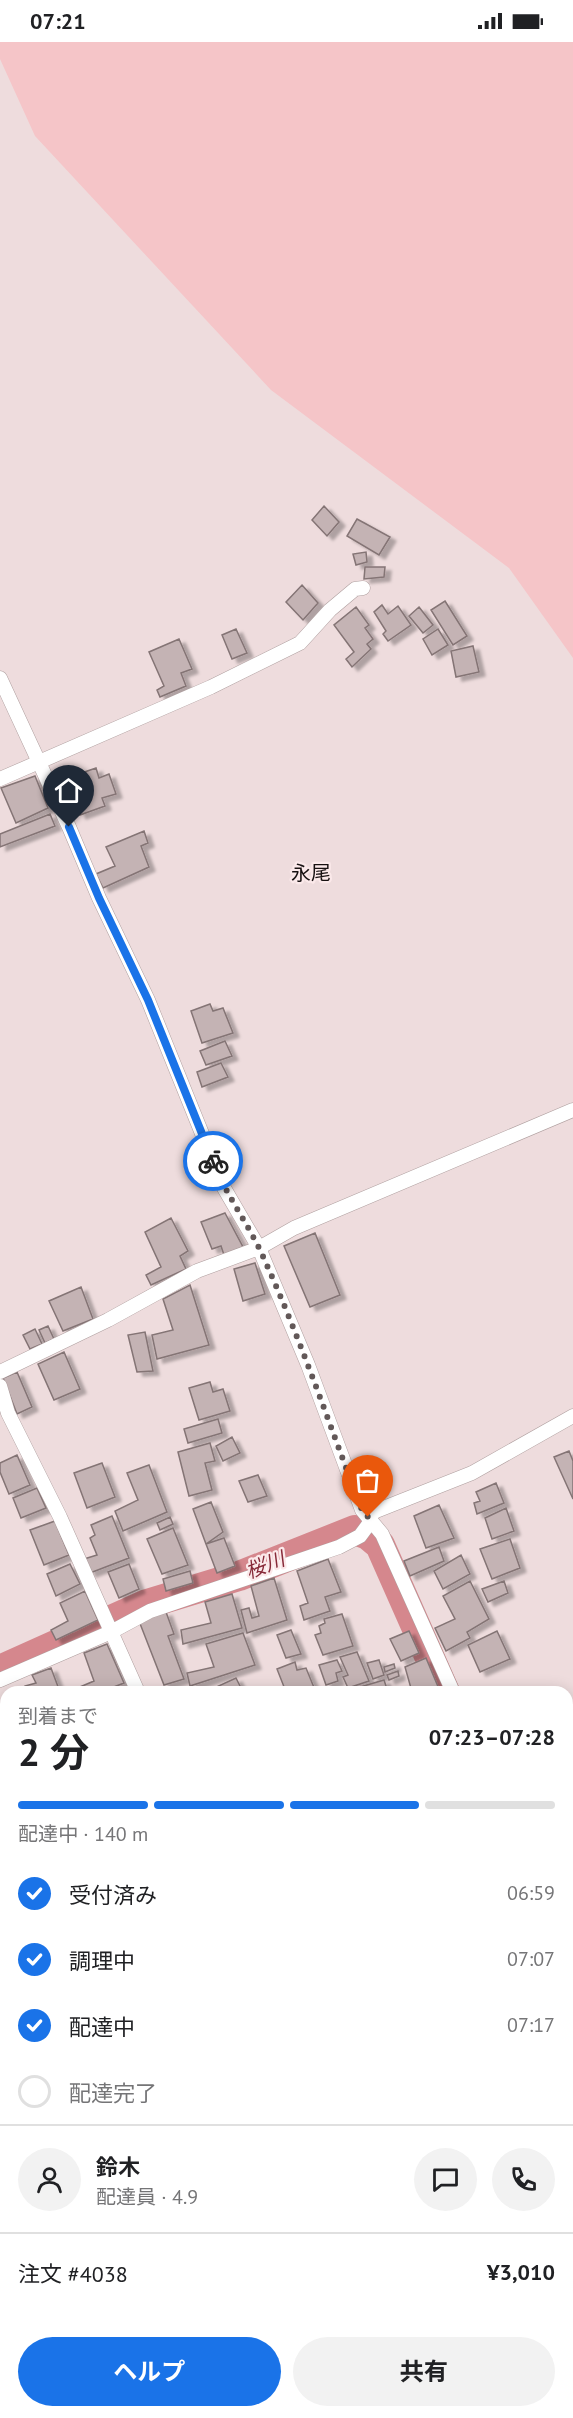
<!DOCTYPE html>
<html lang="ja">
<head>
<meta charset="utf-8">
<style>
	:root { --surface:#fff; --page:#f2f2f2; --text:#202124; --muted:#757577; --line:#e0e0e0; --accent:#1a73e8 }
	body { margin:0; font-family:"PT Sans","Noto Sans JP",sans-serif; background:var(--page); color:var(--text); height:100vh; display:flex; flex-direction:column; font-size:22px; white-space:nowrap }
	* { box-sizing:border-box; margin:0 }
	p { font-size:20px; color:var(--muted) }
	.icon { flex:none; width:33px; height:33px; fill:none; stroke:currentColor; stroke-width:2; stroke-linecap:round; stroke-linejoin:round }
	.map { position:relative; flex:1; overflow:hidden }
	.drawer { position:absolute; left:0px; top:1644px; width:573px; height:732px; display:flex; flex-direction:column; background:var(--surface); border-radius:18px 18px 0 0; box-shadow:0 3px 15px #0003 }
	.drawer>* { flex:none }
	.pin { position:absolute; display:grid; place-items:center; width:51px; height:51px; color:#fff; margin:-62px -26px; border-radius:50% 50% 50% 0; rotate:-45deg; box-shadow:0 0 6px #0007 }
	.pin .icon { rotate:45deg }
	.courier { position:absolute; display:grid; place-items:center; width:60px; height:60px; margin:-30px; border:4px solid #1a73e8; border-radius:50%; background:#fff; color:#222; box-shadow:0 2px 8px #0007 }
	.headline em { font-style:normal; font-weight:700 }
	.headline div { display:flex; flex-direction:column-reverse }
	.headline { display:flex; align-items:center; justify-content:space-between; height:102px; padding:0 18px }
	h1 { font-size:39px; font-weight:700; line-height:45px }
	.bar { display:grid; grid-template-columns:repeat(4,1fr); gap:9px 6px; align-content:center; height:72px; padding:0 18px }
	.bar i { height:8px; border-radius:4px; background:var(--line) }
	.bar .active { background:var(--accent) }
	.bar p { grid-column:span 4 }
	.line { display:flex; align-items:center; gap:15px; padding:0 18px; border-top:2px solid var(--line) }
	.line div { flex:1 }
	.round { display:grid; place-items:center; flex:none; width:63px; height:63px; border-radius:32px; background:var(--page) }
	ol { padding:0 18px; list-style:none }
	li { display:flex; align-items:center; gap:18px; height:66px }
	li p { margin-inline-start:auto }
	li .icon { padding:6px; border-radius:50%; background:var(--accent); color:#fff; stroke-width:4 }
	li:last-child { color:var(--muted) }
	li i { width:33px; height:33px; border:3px solid var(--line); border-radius:50% }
	.primary-button { display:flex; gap:12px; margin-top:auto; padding:12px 18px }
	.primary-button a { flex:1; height:69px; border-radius:36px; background:var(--accent); color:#fff; font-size:24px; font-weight:700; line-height:69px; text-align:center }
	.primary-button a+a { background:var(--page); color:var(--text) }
	.status { display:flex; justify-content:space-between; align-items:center; height:42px; padding:0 30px; background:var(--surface); direction:ltr }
	.status svg { height:16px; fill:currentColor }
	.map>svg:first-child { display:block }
	.green { fill:#f5c5c8 }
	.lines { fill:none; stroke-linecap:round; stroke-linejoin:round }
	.river { stroke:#d5878d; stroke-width:30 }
	.building { fill:#c4b3b4; stroke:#847475; stroke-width:1.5; filter:url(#shadow) }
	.minor-casing { stroke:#af9f9f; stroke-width:15 }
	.minor { stroke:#fff; stroke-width:14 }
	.done { stroke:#625858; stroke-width:6; stroke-dasharray:0 10.8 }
	.route { stroke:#1a73e8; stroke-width:8 }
	.labels { text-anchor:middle; stroke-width:4.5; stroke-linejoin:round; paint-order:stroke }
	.neighbourhood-label { font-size:20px; fill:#171111; stroke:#fbe9ea }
	.water-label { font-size:20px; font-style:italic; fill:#872a39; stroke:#fbe9ea }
</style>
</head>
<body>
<div class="status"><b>07:21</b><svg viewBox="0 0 49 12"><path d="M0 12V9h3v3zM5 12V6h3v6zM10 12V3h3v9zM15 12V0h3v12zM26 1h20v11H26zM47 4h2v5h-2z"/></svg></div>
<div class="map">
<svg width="573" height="2376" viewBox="0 0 573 2376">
	<defs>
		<filter id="shadow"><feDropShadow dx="6" dy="4" stdDeviation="1.5" flood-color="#0004"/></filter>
	</defs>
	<rect width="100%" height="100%" fill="#eedcdd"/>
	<path class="green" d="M0,0H573V616L509,526L271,348L35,94L0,17Z"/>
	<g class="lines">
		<path class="river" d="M0,1628L147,1562L239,1534L355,1488L368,1493L380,1503L445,1650
			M567,1678L573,1676"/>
	</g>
	<path class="building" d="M324,464L339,480L327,494L312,478Z
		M357,477L390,495L379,513L347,494Z
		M366,510L367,520L356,523L353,512Z
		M365,525H385L384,535L364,537Z
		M302,543L318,561L303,578L286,560Z
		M445,559L467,594L453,603L431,568Z
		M382,563L388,572L398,564L411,583L388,599L383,592L386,589L374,570Z
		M356,565L369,583L365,586L373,597L367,602L371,607L352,625L346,617L354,610L334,583Z
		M419,565L433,583L423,591L409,574Z
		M236,587L247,611L232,617L222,593Z
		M438,587L448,603L432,613L423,597Z
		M179,597L192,627L181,631L186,644L160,655L157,648L164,644L149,610Z
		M473,604L479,630L456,635L451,609Z
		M96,726L99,736L109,732L116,752L102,756L105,764L80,773L67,736Z
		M35,734L48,766L16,781L1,746Z
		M50,772L55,784L0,805V792Z
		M144,789L148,801L141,804L149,825L103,846L96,832L115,824L106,805Z
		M210,962L213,969L223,966L233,991L202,1001L191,969Z
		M225,999L232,1014L206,1023L200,1009Z
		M221,1021L228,1035L202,1045L197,1030Z
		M225,1171L243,1205L224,1213L221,1204L212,1207L201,1180Z
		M171,1176L188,1209L180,1214L186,1227L151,1243L146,1233L161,1225L145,1190Z
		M315,1191L340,1253L310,1265L284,1204Z
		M255,1221L265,1252L243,1259L234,1227Z
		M190,1243L209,1303L157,1317L152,1293L173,1288L163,1257Z
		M81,1245L93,1277L63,1289L49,1259Z
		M48,1284L54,1297L45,1301L39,1288Z
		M35,1287L42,1302L30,1307L23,1293Z
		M145,1290L153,1329L137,1330L128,1293Z
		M64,1310L80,1347L54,1358L38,1322Z
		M17,1330L32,1365L17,1372L3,1336Z
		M210,1340L213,1350L223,1347L230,1369L199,1378L189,1346Z
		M218,1377L222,1391L188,1401L184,1387Z
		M232,1395L240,1411L223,1419L216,1404Z
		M210,1401L215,1419L205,1421L212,1448L189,1454L178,1410Z
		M569,1409L573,1419V1457L554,1415Z
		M17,1413L30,1443L9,1452L0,1430V1421Z
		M102,1421L115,1455L87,1466L74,1431Z
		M149,1423L167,1470L123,1489L115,1469L138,1458L127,1431Z
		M258,1433L267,1454L248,1460L239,1439Z
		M496,1441L504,1461L477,1472L474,1461L480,1459L476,1450Z
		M37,1446L46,1466L21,1476L13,1456Z
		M211,1460L223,1490L206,1502L193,1467Z
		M439,1463L454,1496L426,1506L414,1474Z
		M506,1466L514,1489L492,1497L485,1476Z
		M112,1474L129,1516L90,1531L84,1517L97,1513L90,1496L95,1493L91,1483Z
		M170,1475L173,1482L160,1488L157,1481Z
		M55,1479L69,1513L44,1523L30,1488Z
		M173,1486L188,1523L162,1532L147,1497Z
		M224,1496L235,1524L217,1531L206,1502Z
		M510,1497L520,1526L492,1537L480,1507Z
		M439,1505L444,1519L410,1534L404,1519Z
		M461,1513L470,1532L443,1547L434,1529Z
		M328,1517L341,1550L325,1555L330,1569L304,1578L300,1564L308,1561L297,1529Z
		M70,1522L80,1542L56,1554L47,1532Z
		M129,1522L139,1547L119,1556L108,1530Z
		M190,1529L193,1541L166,1549L163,1537Z
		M274,1536L287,1578L247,1591L241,1568L249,1566L252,1576L259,1574L251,1544Z
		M470,1539L489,1577L467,1590L470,1596L446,1609L435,1586L455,1577L443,1554Z
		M504,1539L508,1551L488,1560L482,1547Z
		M85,1549L98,1578L56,1598L51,1588L68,1579L60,1561Z
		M232,1552L242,1586L183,1602L181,1588L211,1581L205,1560Z
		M166,1570L174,1592L168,1594L184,1637L164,1643L139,1579Z
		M342,1572L353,1604L323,1613L315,1593L321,1591L319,1584L325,1581L324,1577Z
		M291,1588L301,1612L286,1616L277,1593Z
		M409,1589L419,1611L401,1619L390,1597Z
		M497,1589L510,1617L480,1630L468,1603Z
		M243,1591L255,1623L190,1644L187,1631L214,1625L206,1602Z
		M107,1602L124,1641L101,1650H68L94,1639L84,1611Z
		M357,1610L369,1639L348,1646L343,1635L348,1633L340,1615Z
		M426,1616L439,1647L412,1650L405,1625Z
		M337,1618L342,1629L336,1631L338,1639L326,1643L319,1623Z
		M379,1618L384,1633L373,1637L367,1621Z
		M295,1620L297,1628L306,1626L315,1648L286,1650L277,1627Z
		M394,1622L395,1626L385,1630L384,1625Z
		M51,1626L60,1650H26L25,1644L36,1641L32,1633Z
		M398,1629L399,1634L389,1638L387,1633Z
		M236,1636L243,1650H216L214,1646Z
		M384,1638L388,1650L350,1648Z
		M4,1700L6,1724L0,1726V1702Z
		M6,1786V1820L0,1822V1788Z
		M6,1837V1859L0,1861V1839Z
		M0,1870L2,1874H6V1890L0,1893Z
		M0,1900L6,1914V1919L0,1921Z
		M6,1929V1984L1,1985L0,1931Z
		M573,1953V1984L567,1986V1956Z
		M573,2256V2325L567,2322V2302L571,2290L567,2289V2278Z
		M124,2370H148L150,2376H126Z"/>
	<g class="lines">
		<defs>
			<path id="minor" d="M0,636L69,785L99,856L148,958L224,1146L259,1206L308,1323L362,1468L382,1492L453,1650
				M0,737L211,645L300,601L330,568L355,547L363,546
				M0,1330L108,1278L197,1229L259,1206L294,1186L573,1068
				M0,1344L8,1371L60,1475L138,1650
				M368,1475L376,1469L472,1431L573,1374
				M0,1638L111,1590L150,1569L339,1505L360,1494L371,1479
				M567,1687L573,1685
				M567,1912L573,1925
				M0,1927L6,1925
				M0,2011L6,2025
				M567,2038L573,2036
				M0,2257L6,2255
				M163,2370L165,2376"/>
		</defs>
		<use href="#minor" class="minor-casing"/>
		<use href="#minor" class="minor"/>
	</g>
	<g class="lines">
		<path class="done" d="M213,1119C225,1151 245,1177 260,1208C299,1292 329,1382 362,1468L368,1475"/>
		<path class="route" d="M69,785L99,856L148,958L213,1119"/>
	</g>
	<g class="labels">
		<g class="neighbourhood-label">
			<text x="311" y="838">永尾</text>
		</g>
		<g class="water-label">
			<text transform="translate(265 1523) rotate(-21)" y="7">桜川</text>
		</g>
	</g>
</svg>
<div class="pin" style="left:368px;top:1475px;background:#ea580c"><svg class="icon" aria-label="bag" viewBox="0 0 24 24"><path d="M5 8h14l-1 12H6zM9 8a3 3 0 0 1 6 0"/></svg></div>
<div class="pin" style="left:69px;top:785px;background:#1f2937"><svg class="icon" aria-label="home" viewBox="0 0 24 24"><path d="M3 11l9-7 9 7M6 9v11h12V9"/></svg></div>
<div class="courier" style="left:213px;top:1119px"><svg class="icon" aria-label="bike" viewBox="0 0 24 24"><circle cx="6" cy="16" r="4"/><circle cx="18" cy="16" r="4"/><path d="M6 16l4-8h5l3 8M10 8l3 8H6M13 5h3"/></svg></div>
<section class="drawer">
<div class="headline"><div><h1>2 分</h1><p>到着まで</p></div><em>07:23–07:28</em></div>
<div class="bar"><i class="active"></i><i class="active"></i><i class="active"></i><i></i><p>配達中 · 140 m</p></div>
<ol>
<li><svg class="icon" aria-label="check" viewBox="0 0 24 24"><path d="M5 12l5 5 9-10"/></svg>受付済み<p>06:59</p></li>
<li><svg class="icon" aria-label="check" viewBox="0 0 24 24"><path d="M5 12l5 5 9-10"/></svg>調理中<p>07:07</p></li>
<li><svg class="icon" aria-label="check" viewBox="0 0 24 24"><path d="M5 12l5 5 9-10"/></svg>配達中<p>07:17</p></li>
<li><i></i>配達完了</li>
</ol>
<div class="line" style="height:108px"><a class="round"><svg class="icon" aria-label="person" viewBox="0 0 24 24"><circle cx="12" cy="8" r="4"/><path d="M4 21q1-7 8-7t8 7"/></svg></a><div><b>鈴木</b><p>配達員 · 4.9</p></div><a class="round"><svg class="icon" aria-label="chat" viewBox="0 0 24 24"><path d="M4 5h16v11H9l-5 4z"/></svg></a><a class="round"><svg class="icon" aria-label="phone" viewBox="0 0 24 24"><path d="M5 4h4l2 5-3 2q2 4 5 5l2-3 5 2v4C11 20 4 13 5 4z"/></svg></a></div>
<div class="line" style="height:78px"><div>注文 #4038</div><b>¥3,010</b></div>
<div class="primary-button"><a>ヘルプ</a><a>共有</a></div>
</section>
</div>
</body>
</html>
